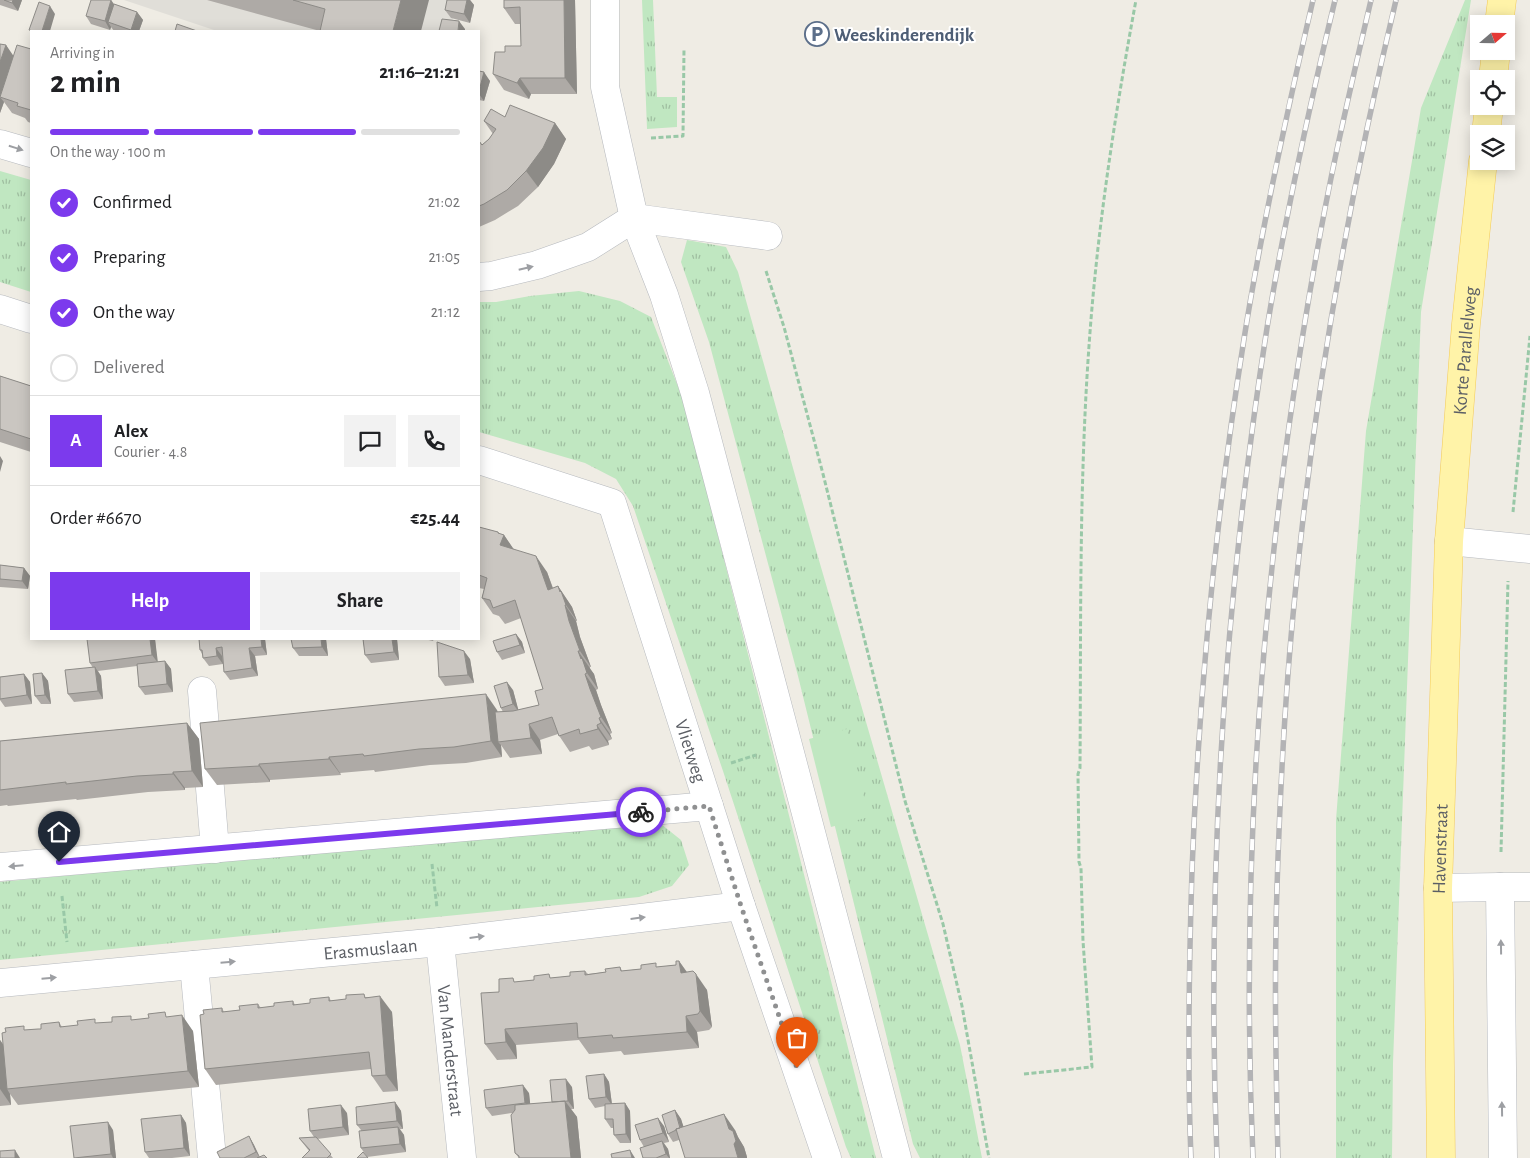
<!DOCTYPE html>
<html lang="en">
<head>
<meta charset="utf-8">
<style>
	:root { --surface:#fff; --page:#f2f2f2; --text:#202124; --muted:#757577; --line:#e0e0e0; --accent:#7c3aed }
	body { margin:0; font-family:"Alegreya Sans",sans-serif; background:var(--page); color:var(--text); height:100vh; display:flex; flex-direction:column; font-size:19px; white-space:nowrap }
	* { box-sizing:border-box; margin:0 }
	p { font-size:16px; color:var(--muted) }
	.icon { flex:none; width:28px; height:28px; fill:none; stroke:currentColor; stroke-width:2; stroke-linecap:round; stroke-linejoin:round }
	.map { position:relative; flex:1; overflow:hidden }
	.details { position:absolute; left:30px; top:30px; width:450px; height:610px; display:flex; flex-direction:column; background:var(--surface); border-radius:0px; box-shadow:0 2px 12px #0003 }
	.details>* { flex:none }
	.needle { width:32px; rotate:70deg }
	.tools { position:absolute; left:1470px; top:15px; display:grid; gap:10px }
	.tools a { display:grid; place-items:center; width:45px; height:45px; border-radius:0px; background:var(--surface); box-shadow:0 2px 12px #0003; font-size:25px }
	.pin { position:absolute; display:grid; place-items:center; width:42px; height:42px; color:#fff; margin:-51px -21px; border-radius:50% 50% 50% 0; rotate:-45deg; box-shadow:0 0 5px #0007 }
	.pin .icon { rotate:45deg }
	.courier { position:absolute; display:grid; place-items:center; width:50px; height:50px; margin:-25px; border:4px solid #7c3aed; border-radius:50%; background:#fff; color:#222; box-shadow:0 1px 6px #0007 }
	.head em { font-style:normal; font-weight:600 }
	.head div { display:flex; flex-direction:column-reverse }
	.head { display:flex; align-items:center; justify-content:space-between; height:85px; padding:0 20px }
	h1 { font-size:32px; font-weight:600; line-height:38px }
	.bar { display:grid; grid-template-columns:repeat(4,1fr); gap:8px 5px; align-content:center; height:60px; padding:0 20px }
	.bar i { height:6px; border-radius:4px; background:var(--line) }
	.bar .active { background:var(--accent) }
	.bar p { grid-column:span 4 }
	.line { display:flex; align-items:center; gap:12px; padding:0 20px; border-top:1px solid var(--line) }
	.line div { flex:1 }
	.round { display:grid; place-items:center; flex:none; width:52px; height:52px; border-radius:0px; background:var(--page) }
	ol { padding:0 20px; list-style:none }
	li { display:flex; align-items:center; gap:15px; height:55px }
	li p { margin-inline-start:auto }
	li .icon { padding:5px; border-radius:50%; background:var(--accent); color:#fff; stroke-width:4 }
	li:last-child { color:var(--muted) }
	li i { width:28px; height:28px; border:2px solid var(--line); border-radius:50% }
	.cta { display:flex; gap:10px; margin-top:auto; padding:10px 20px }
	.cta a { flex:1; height:58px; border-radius:0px; background:var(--accent); color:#fff; font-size:20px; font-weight:600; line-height:58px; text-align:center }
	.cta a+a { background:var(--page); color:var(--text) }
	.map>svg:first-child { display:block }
	.industrial { fill:#e0ded8 }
	.grass { fill:url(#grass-tufts) }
	.park { fill:#c0e7c1 }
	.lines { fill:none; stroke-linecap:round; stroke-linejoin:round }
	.minor-casing { stroke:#b6b9be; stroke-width:29 }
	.major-casing { stroke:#f4cb58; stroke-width:29 }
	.path { stroke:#99c8a7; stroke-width:3; stroke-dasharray:5 2.5; stroke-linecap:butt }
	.minor { stroke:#fff; stroke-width:28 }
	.major { stroke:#fff3a8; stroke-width:28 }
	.rail-casing { stroke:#b3b3b5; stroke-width:5.5 }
	.rail { stroke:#fff; stroke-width:4; stroke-dasharray:11; stroke-linecap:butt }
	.wall { fill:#aeaaa6 }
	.shaded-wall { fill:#8d8b87 }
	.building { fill:#cac6c1; stroke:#8d8b87 }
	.oneway { fill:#9d9fa3 }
	.done { stroke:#8f9091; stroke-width:5; stroke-dasharray:0 9 }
	.route { stroke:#7c3aed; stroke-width:6 }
	.labels { text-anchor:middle; stroke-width:4; stroke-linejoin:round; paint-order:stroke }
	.service-label { font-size:19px; font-weight:bold; fill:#4e5e75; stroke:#fff; text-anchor:start }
	.street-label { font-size:19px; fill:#5c5f65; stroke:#fff }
</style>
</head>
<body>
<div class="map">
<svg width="1530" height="1158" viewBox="0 0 1530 1158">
	<defs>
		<pattern id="grass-tufts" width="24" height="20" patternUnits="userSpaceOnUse" patternTransform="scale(1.25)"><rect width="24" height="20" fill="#c0e7c1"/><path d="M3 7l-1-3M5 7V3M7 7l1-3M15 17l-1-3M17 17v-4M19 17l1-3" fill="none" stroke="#9fbea0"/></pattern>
	</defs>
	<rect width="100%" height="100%" fill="#efece4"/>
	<path class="industrial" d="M124,0H459L449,31H217Z"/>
	<path class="grass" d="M642,0H653L657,97H677V127L647,129Z
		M1465,0H1471L1421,312L1393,1063L1392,1158H1336V820L1366,431L1421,108Z
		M0,171L31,180V292L0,282Z
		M687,240L726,247L738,272L816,550L960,1045L982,1158H920L913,1144L798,676L709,342L681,262Z
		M579,291L620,301L651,317L684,402L876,1158H851L846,1147L723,771L633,506L616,479L585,463L479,432V302H496L530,296Z
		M661,824L681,840L689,865L672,886L639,897L0,960V882L206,862Z"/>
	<path class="park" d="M847,729L869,817L831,827L809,739Z"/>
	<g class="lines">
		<defs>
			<g id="minor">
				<path d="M605,0V87L634,218L664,295L695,393L897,1158"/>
				<path d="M0,144L31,153"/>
				<path d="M634,218L768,236"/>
				<path d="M479,277L491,276L537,265L588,247L634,218"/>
				<path d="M0,309L31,319"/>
				<path id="s1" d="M479,460L612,503L741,906L827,1158"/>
				<path d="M1449,541L1530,549"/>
				<path d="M202,691L215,849"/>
				<path d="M0,867L709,806"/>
				<path d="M1500,887L1503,1158"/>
				<path d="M1438,888L1500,887H1530"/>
				<path id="s2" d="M440,942L462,1158"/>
				<path d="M194,965L212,1158"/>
				<path id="s3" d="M0,983L440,942L741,906"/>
			</g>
			<g id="major">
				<path d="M1499,24L1502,0"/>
				<path d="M1493,79L1496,51"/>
				<path d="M1486,134L1489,106"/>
				<path id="s4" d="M1441,1158L1438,888L1449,541L1466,324L1483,161"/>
			</g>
		</defs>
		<use href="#minor" class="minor-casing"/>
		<use href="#major" class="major-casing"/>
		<path class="path" d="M651,138L683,136L684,49
			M766,271L784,327L823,474L905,801L943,924L962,1006L989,1158
			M1513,512L1530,336
			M731,763L756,755
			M1501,852L1508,581
			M432,864L437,908
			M62,896L67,942
			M1024,1074L1092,1067L1083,941L1081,868L1079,862L1078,774L1080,768C1081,627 1079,486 1089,346C1097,230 1115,114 1136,0"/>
		<use href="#minor" class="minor"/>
		<use href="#major" class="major"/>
		<defs>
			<path id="rail" d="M1191,1158C1187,1062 1189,966 1192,870C1199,692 1216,515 1244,339C1262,225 1287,112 1313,0
				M1217,1158C1206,881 1224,602 1267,328C1285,218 1309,108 1335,0
				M1253,1158C1242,914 1256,668 1289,426C1302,335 1317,244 1336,154C1347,103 1359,51 1371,0
				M1278,1158C1276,1068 1274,978 1277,888C1280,790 1285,693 1295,595C1314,395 1349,196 1396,0"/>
		</defs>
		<use href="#rail" class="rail-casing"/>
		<use href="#rail" class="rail"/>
	</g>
	<path class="wall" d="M0,0H22L18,11L0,5Z
		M207,0H429L320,31Z
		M447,0H470L474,5L470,23L451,18L445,10Z
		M575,0L577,94H531L529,99L504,90L493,74L505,52L521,46L520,24H515L504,8Z
		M114,4L137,12L143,20L139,31H114L111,27L110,30L91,24L86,16Z
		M0,44L6,45L13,57L31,49V123L28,122L25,118L12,113L4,102L0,113Z
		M479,71L490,81L484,101L479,100Z
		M505,117L555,123L566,139L554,164L538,187L518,206L495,220L479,227V141L482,145L489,139L493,134L484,121Z
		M0,376L31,386V452L0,442Z
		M479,527L498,532L500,534L504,535L513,549L547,572L553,588L558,586L572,607L577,621H576L580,637L591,667H590V670L594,674L598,689L596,690L601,705L612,733L610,734L612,739L608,741L609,745L592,750L589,746L570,752L558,734L540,740L542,754L510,758L501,745L502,757L466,763L430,765L375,772L374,770L340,773L341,775L270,780V782L217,785L205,769L497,710L498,712H503L501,708L513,690L518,710L539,705L543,689L521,618L505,624L499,616L493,614L482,598L484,589L479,588Z
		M0,565L24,568L30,576L28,589L0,587Z
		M516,634L522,642L525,653L502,660L497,652Z
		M155,639L157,662L165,661L171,669L173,692L145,695L139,687L137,666L98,671L101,676L103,699L74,702L68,694L93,668L90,663Z
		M199,639H265L267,655L255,656L258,676L230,680L224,672L223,656V664L209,666L203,658L202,654L200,650Z
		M326,639L328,656H299L293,648Z
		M363,639H397L399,660L371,663L365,655Z
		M424,639H434L433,641Z
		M470,659L474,683L445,686L439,677Z
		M42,673L48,681L51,704H41L35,696Z
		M24,674L30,682L32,704L5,707L0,700V677Z
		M187,723L199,739L203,787L185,788V790L148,792L77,800L76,799L8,806L7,805L0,806V741Z
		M679,961L687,972L707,990L712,1027L709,1030L697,1032L699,1048L624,1055L621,1051L589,1054L579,1040L516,1045L517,1059L497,1060L485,1044L499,992L516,982L570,976L585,971L588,974L606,972L620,967L622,971L676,965Z
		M329,997L331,1001L367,997L392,1012L398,1091L383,1092L372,1076L371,1069L216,1085L205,1069L204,1014L222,1008L224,1012L240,1010L258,1004L261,1008L274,1006L293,1001L295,1005L310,1003Z
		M168,1017L193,1031L199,1087L18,1105L10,1094L11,1105L0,1106V1040L3,1044L26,1030L41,1029L59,1022L62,1027Z
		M604,1074L609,1082L612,1104L625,1103L630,1111L631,1143H620L614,1135L613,1128H611L605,1119V1106L595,1108L589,1099Z
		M572,1087L574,1109H571L577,1117L581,1158H519L515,1153L512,1113L492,1116L486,1108L529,1093L530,1104L552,1102Z
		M395,1102L401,1111L403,1129H400L404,1135L406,1152L367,1157L361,1148V1130L357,1125Z
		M675,1110L681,1119L683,1127L735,1130L738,1137L744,1147L747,1157L679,1140L673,1142L668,1134Z
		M347,1113L349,1135L317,1139L333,1158H302L309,1151L299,1138L314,1137L310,1131Z
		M181,1115L186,1123L190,1156L172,1158H149L145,1152Z
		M664,1126L669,1142L664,1143L668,1149L670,1158H643L644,1147L640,1140Z
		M113,1130L116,1158H74Z
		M249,1136L254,1145L260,1157L267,1158H220Z"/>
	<path class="shaded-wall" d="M13,0H22L18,11L12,3Z
		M111,0L117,8L108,22L111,27L110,30L105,21Z
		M401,0H429L421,31H393Z
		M467,0H470L474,5L470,23L464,14Z
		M564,0H575L577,94L565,78Z
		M50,6L55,14L50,31H42Z
		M137,12L143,20L139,31H132L131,30Z
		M459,21L465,29V31H458Z
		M6,45L17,61L0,97L4,102L0,113V62Z
		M484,72L490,81L484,101L479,94V91Z
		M520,78L531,94L529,99L517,83Z
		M555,123L566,139L554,164L538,187L526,171Z
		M0,456L3,461L0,472Z
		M498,532L502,538L504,535L515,551L500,545Z
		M536,556L547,572L559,606L548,590Z
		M24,568L30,576L28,589L22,581Z
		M558,586L572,607L577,621L566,605Z
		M565,605L576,621L580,637L591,667L580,651L569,621Z
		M516,634L522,642L525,653L520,645Z
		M150,639H155L158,663L152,655Z
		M261,639H265L267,655L262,647Z
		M321,639H326L328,656L322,647Z
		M392,639H397L399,660L394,652Z
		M216,648L222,656L223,664L217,656Z
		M249,648L255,656L258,676L252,668Z
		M464,651L470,659L474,683L468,675Z
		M578,651L594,674L598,689L587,673L581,659Z
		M165,661L171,669L173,692L167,684Z
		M95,667L101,676L103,699L98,691Z
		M42,673L48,681L51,704L45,695Z
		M24,674L30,682L32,704L27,695Z
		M585,674L596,690L601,705L612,733L601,717L590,689Z
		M507,682L513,690L519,712L513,704Z
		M486,694L497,710L501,741L498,742L501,745L502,757L491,741Z
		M599,718L610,734L612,739L601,723Z
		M187,723L199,739L203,787L192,771Z
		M529,724L540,740L542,754L531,738Z
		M597,725L608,741L609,745L598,729Z
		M329,757L340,773L341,775L329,759Z
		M259,764L270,780V782L259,766Z
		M173,772L185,788V790L173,774Z
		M679,961L690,977L681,973Z
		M696,974L707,990L712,1027L700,1011Z
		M380,996L392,1012L398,1091L386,1075Z
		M182,1015L193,1031L199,1087L188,1071Z
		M686,1016L697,1032L699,1048L687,1032Z
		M505,1029L516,1045L517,1059L506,1042Z
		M0,1040L6,1049L7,1089L10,1094L11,1105L0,1089Z
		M604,1074L609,1082L612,1105L606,1097Z
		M566,1079L572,1087L574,1109L568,1101Z
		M523,1085L529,1093L531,1111L525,1103Z
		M565,1101L577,1117L581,1158H571Z
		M395,1102L401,1111L403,1129L397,1121Z
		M625,1103L630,1111L631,1143L626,1134Z
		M341,1105L347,1113L349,1135L343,1127Z
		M675,1110L681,1119L687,1137L681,1129Z
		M724,1114L735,1130L738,1137L744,1147L747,1157V1158H738Z
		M181,1115L186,1123L190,1156L184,1148Z
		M658,1118L664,1126L669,1142L663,1133Z
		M108,1122L113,1130L116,1158H113L111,1154Z
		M398,1127L404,1135L406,1152L400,1144Z
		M249,1136L254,1145L260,1158L256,1152Z
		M662,1141L668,1149L670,1158H669L666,1154Z
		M15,1150L20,1158H15Z
		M630,1150L635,1158H632Z"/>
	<path class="building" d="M4,0H13L12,3Z
		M91,0H111L105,21L86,16Z
		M293,0H401L393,31H320L325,9Z
		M447,0H467L464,14L445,10Z
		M504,0H564L565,78H520L517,83L493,74L495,52H505V46H521L520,7L504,8Z
		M39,2L50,6L42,31H34L29,30Z
		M114,4L137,12L131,30L108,22Z
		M442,19L459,21L458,31H439Z
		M177,24L197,31H175Z
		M0,44L6,45L0,62Z
		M17,45L31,49V110L17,106L18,103L0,97Z
		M479,71L484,72L479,91Z
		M510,105L555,123L543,148L526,171L507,190L484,204L479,206V141L482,145L489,139L496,129L484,121L491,109L505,117Z
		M0,376L31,386V439L0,429Z
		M479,527L498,532V533L504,535L500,545L536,556L548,590L558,586L560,592L561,591L566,605H565L569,621L580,651H578L581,659L582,658L587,673L585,674L590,689L601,717L599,718L601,723L597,725L598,729L580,734L579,729L559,736L552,717L529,724L531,738L498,742L495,712L513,711L539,705L535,691L543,689L515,600L493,608L490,600L482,598L487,578L479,575Z
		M0,565L24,568L22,581L0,579Z
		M516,634L520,645L497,652L493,641Z
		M87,639H150L152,655L90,663Z
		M199,639H261L262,647L249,648L252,668L224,672L222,647L216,648L217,656L203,658L202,650H200Z
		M291,639H321L322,647L293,648Z
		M363,639H392L394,652L365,655Z
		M437,642L464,651L468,675L439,677Z
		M165,661L167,684L139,687L137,664Z
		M95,667L98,691L68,694L65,670Z
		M42,673L45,695L35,696L33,674Z
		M24,674L27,695L0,699V677Z
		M507,682L513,704L501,708L494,686Z
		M486,694L491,741L454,747L419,749L364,756L363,754L329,757V759L259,764V766L205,769L200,723Z
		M187,723L192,771L173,772V774L137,776L66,784V782L0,790V741Z
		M676,961H679L681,973L693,971L696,974L700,1011L698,1014L686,1016L687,1032L613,1038L612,1035L578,1038L577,1023L505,1029L506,1042L485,1044L481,993L499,992V979L513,978L514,982L534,980V976L549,974L550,978L570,976V972L585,971V975L606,972L605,969L620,967L621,971L641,969V965L656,963V967L676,965Z
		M364,994L365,998L380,996L386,1075L372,1076L369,1052L205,1069L200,1015L204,1014L203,1010L222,1008V1012L240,1010L239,1006L258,1004V1008L274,1006V1003L293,1001V1005L310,1003V999L329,997V1001L346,999V995Z
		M165,1012L166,1017L182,1015L188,1071L7,1089L2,1033L6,1032L5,1028L24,1026V1030L38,1029H41V1024L59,1022L60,1027L78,1025L77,1021L95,1019V1023L112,1022V1017L131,1016V1020L149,1018L148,1014Z
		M604,1074L606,1097L589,1099L586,1076Z
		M566,1079L568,1101L552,1102L550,1080Z
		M523,1085L525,1103L486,1108L484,1090Z
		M565,1101L571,1158H519V1156L515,1153L511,1115L515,1110V1105Z
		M395,1102L397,1121L357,1125L356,1107Z
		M625,1103L626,1134L614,1135L613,1119H605V1104Z
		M341,1105L343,1127L310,1131L308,1109Z
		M675,1110L680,1128L676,1129V1130L668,1134L662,1115Z
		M724,1114L729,1129L733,1131L736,1141L734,1144L738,1158H685L676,1129Z
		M181,1115L184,1148L145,1152L141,1119Z
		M658,1118L663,1133L640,1140L635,1125Z
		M108,1122L111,1154L74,1158L70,1126Z
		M398,1127L400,1144L361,1148L359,1131Z
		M249,1136L256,1152L244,1158H220L217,1152Z
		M316,1137L331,1154L327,1158H302L310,1150L299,1138Z
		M662,1141L666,1154L656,1158H643L640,1148Z
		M15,1150V1158H0V1151Z
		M630,1150L632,1158H612L611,1154Z
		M363,1152L368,1158H357Z
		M264,1155L267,1158H257Z"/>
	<defs><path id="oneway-solid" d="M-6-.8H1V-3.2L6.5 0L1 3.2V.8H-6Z" transform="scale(1.25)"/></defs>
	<g class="oneway">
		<use href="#oneway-solid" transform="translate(16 148) rotate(17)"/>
		<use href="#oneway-solid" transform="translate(526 268) rotate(-13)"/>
		<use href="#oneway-solid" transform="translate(16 866) rotate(175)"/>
		<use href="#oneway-solid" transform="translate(638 918) rotate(-7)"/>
		<use href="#oneway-solid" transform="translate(477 937) rotate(-7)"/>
		<use href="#oneway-solid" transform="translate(1501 947) rotate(-91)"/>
		<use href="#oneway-solid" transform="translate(228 962) rotate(-5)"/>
		<use href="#oneway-solid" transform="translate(49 978) rotate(-5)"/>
		<use href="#oneway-solid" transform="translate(1502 1109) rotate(-91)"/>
	</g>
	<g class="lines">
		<path class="done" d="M641,812L709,806L741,906L797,1068"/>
		<path class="route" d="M59,862L641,812"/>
	</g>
	<defs>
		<symbol id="parking-ring" viewBox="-11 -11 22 22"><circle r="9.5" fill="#fff" stroke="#5c6f8a" stroke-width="1.5"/><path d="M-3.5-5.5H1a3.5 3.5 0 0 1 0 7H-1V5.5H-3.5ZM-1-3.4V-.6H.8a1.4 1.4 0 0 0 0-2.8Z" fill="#5c6f8a"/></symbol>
	</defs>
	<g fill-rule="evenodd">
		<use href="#parking-ring" x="803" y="20" width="28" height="28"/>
	</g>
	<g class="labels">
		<g class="service-label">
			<text x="834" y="41">Weeskinderendijk</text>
		</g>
		<g class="street-label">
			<text dy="7" stroke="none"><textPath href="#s4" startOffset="808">Korte Parallelweg</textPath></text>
			<text dy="7" stroke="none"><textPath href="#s1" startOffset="400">Vlietweg</textPath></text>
			<text dy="7" stroke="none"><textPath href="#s4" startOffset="309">Havenstraat</textPath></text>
			<text dy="7" stroke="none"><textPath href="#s3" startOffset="372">Erasmuslaan</textPath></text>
			<text dy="7" stroke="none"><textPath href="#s2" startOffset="109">Van Manderstraat</textPath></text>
		</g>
	</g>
</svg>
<div class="tools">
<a><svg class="needle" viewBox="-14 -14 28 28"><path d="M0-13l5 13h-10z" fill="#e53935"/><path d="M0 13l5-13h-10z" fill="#757577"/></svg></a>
<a><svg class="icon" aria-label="locate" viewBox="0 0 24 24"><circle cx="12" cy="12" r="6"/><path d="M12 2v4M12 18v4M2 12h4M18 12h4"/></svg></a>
<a><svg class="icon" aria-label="layers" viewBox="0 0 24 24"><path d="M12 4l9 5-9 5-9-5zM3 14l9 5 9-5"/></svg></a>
</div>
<div class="pin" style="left:797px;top:1068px;background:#ea580c"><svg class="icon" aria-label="bag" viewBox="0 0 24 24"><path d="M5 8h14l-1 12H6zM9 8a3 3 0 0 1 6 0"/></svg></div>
<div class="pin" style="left:59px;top:862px;background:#1f2937"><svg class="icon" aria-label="home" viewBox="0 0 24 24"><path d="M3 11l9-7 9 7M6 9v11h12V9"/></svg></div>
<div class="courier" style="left:641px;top:812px"><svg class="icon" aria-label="bike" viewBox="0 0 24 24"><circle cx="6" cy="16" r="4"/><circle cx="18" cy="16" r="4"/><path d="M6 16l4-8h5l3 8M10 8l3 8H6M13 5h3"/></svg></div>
<section class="details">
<div class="head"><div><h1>2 min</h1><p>Arriving in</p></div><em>21:16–21:21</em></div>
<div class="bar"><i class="active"></i><i class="active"></i><i class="active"></i><i></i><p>On the way · 100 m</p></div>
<ol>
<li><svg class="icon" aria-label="check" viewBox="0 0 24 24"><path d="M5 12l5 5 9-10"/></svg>Confirmed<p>21:02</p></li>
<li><svg class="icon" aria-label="check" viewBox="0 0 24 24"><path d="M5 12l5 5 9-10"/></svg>Preparing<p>21:05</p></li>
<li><svg class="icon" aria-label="check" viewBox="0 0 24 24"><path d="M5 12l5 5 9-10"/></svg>On the way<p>21:12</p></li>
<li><i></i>Delivered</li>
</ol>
<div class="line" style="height:90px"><b class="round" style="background:var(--accent);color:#fff">A</b><div><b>Alex</b><p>Courier · 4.8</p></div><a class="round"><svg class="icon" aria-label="chat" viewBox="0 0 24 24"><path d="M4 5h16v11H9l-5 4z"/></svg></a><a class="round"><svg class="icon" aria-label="phone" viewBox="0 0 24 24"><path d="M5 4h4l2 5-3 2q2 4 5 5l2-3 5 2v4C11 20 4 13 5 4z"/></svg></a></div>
<div class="line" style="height:65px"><div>Order #6670</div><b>€25.44</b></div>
<div class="cta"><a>Help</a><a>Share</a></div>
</section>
</div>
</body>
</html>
